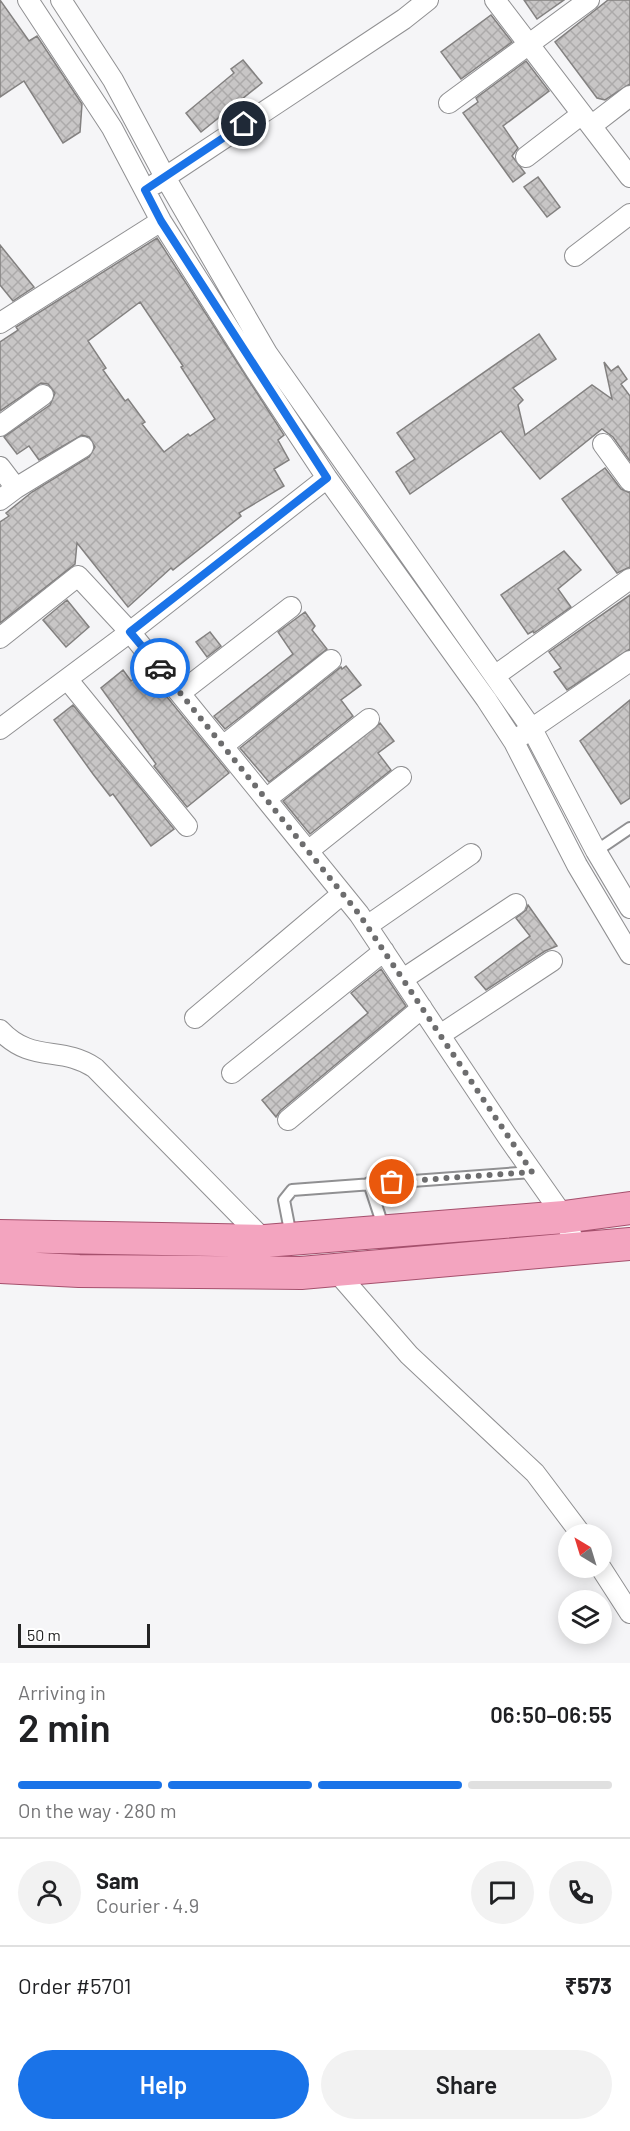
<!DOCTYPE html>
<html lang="en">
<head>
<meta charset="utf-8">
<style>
	:root { --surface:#fff; --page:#f2f2f2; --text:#202124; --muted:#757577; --line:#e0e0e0; --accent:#1a73e8 }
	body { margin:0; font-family:Barlow,sans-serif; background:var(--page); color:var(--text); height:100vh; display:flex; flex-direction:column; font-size:22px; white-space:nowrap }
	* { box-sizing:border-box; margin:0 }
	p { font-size:20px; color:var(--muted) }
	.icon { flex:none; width:33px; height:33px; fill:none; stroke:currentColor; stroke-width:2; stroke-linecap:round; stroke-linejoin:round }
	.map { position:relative; height:1663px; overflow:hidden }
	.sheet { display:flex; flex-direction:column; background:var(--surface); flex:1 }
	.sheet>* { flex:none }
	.needle { width:39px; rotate:322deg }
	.fabs { position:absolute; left:558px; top:1524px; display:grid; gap:12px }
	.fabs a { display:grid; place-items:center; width:54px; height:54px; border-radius:50%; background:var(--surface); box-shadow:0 3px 15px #0003; font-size:30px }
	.scale { position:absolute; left:18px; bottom:15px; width:132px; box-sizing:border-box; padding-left:6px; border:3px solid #242424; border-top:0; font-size:16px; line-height:21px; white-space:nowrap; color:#242424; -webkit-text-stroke:4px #fff; paint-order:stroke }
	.pin { position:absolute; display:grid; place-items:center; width:51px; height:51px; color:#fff; margin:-26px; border:3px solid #fff; border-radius:50%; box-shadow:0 2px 6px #0007 }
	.courier { position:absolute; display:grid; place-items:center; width:60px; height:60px; margin:-30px; border:4px solid #1a73e8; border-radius:50%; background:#fff; color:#222; box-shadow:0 2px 8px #0007 }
	.head em { font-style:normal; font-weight:600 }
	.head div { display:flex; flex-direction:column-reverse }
	.head { display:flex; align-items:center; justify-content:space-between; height:102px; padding:0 18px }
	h1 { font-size:39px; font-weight:600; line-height:45px }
	.bar { display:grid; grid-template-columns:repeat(4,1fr); gap:9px 6px; align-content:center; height:72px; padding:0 18px }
	.bar i { height:8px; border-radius:4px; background:var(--line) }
	.bar .current { background:var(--accent) }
	.bar p { grid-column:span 4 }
	.line { display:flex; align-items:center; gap:15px; padding:0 18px; border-top:2px solid var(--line) }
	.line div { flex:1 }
	.round { display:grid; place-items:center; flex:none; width:63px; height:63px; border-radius:32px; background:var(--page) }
	.cta { display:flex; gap:12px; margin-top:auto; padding:12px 18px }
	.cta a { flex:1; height:69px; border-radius:36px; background:var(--accent); color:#fff; font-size:24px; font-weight:600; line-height:69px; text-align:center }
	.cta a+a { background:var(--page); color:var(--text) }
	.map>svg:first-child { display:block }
	.building { fill:url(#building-cross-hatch); stroke:#838180; stroke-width:1.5; fill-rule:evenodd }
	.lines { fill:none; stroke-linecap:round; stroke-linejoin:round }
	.service-casing { stroke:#909092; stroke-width:14 }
	.minor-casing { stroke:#909092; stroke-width:22 }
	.primary-casing { stroke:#a5506d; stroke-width:34 }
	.service { stroke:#fff; stroke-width:10 }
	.minor { stroke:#fff; stroke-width:20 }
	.primary { stroke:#f3a4bf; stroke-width:32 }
	.done { stroke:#6d6d6e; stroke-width:6; stroke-dasharray:0 10.8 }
	.route { stroke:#1a73e8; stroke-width:8 }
</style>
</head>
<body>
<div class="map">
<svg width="630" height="1663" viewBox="0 0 630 1663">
	<defs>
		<pattern id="building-cross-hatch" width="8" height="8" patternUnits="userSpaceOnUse" patternTransform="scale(1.5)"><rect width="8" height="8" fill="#c8c6c6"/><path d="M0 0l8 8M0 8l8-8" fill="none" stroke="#acaaaa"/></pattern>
	</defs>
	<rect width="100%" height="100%" fill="#f5f5f7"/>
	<path class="building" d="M0,0L29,41L37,36L82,104L80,132L63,143L24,81L0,97Z
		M524,0H564L537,19Z
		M608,0H630V84L605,100L597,98L555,42Z
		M491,15L512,42L461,79L441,52Z
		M243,60L262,83L201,132L186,113L234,73L231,69Z
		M526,61L549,91L503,126L518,148L512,156L525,173L513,182L463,113L478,102L476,98Z
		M538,177L560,207L547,217L524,187Z
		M157,238L284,435L278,440L289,460L274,469L284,486L239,513L241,516L173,570L171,568L128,607L77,543L75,564L0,623V522L9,516L6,513L32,492L89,457L95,447L89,437L82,435L39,460L29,446L17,454L4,437L50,405L55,393L48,384L41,383L0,411V342L18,330L16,327ZM140,302L183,366L181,367L215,419L190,436L188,434L164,452L142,424L145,422L128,399L125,401L103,370L106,368L88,341Z
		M0,245L34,287L13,301L0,285Z
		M539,334L556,359L513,388L523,400L518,405L525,435L592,385L612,399L604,362L611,371L618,366L627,379L621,384L630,396V461L613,437L602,429L540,479L501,431L410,494L396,472L415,459L397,433Z
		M605,468L621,489L630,493V567L617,573L562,499Z
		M564,551L581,570L558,589L571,607L534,633L533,631L528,634L501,595Z
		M630,595V649L567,690L554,672L561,668L549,652Z
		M67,600L89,627L66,647L43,620Z
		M305,612L315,626L312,630L327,649L225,729L214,716L293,654L278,632Z
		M210,632L221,646L207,657L196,642Z
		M346,666L361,685L341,700L353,716L269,782L240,748L341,667L342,669Z
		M123,670L131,681L145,670L229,773L187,807L154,766L156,764L101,688Z
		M630,700V798L621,804L580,741Z
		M73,705L174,829L151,846L113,794L110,796L93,774L54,720Z
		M380,723L394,741L378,753L391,770L310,834L283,801Z
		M528,905L557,946L545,951L486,990L475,977L530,936L516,918L526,910Z
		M381,969L406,1006L280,1111L276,1117L262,1100L368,1013L351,993Z"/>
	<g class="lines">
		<defs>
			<path id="service" d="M596,851L630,828
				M369,1183L384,1229
				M291,1236L284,1200L292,1190L532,1172"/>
			<path id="minor" d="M28,0L112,128L161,221L256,371L327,478L486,699L514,742L577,865L630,954
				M61,0L113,80L165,177L267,353L532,729L596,851L630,908
				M495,0L630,177
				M449,103L589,0
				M591,126L630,96
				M526,157L582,114
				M155,184L404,19L428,0
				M575,256L630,214
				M0,323L161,221
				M0,426L43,395
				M603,444L630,481
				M0,467L16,488L0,500
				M327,478L130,632L359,914L507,1136L564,1217L577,1249
				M16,488L83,447
				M0,638L78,576L130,632L0,729
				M496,675L630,579
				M67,679L187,826
				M180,693L291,607
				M521,736L630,661
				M223,746L331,660
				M266,799L369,719
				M308,851L401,777
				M367,926L471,854
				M403,979L516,904
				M195,1018L342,894
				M0,1030C32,1064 61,1045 95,1068L265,1241
				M440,1035L552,961
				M232,1073L384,951
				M288,1120L422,1008
				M335,1270L409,1355L535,1473L581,1534
				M601,1568L630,1613"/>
			<path id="primary" d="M0,1236L265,1241L564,1217L630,1208
				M0,1267L79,1271L301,1273L630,1244"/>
		</defs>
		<use href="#service" class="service-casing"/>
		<use href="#minor" class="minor-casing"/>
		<use href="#primary" class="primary-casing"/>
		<use href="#service" class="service"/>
		<use href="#minor" class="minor"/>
		<use href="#primary" class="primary"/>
	</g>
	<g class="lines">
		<path class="done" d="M160,668L359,914L532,1172L392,1182"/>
		<path class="route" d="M160,668L130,632L327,478L161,221L145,190L244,124"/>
	</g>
</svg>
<div class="fabs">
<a><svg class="needle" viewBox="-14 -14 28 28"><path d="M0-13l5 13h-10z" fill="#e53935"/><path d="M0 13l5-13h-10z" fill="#757577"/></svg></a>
<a><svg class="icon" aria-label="layers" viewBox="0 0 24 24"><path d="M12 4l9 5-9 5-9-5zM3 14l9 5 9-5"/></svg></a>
</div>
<div class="scale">50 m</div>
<div class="pin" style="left:392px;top:1182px;background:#ea580c"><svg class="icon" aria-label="bag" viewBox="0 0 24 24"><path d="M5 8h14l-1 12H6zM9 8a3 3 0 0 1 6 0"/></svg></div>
<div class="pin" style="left:244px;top:124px;background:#1f2937"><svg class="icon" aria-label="home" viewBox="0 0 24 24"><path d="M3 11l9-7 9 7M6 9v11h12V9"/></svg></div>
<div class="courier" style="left:160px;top:668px"><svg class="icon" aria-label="car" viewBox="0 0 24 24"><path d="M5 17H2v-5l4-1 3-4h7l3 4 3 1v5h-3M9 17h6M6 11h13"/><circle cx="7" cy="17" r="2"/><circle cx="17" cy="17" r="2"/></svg></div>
</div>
<section class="sheet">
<div class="head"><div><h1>2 min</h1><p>Arriving in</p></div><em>06:50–06:55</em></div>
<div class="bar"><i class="current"></i><i class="current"></i><i class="current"></i><i></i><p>On the way · 280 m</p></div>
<div class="line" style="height:108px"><a class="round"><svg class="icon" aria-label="person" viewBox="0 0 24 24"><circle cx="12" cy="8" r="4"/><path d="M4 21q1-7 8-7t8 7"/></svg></a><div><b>Sam</b><p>Courier · 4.9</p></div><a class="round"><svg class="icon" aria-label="chat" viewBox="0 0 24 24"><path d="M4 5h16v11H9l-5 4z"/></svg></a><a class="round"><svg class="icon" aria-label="phone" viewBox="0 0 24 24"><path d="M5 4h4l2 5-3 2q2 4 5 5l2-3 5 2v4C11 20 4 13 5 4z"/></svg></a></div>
<div class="line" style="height:78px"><div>Order #5701</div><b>₹573</b></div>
<div class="cta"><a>Help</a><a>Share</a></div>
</section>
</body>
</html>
